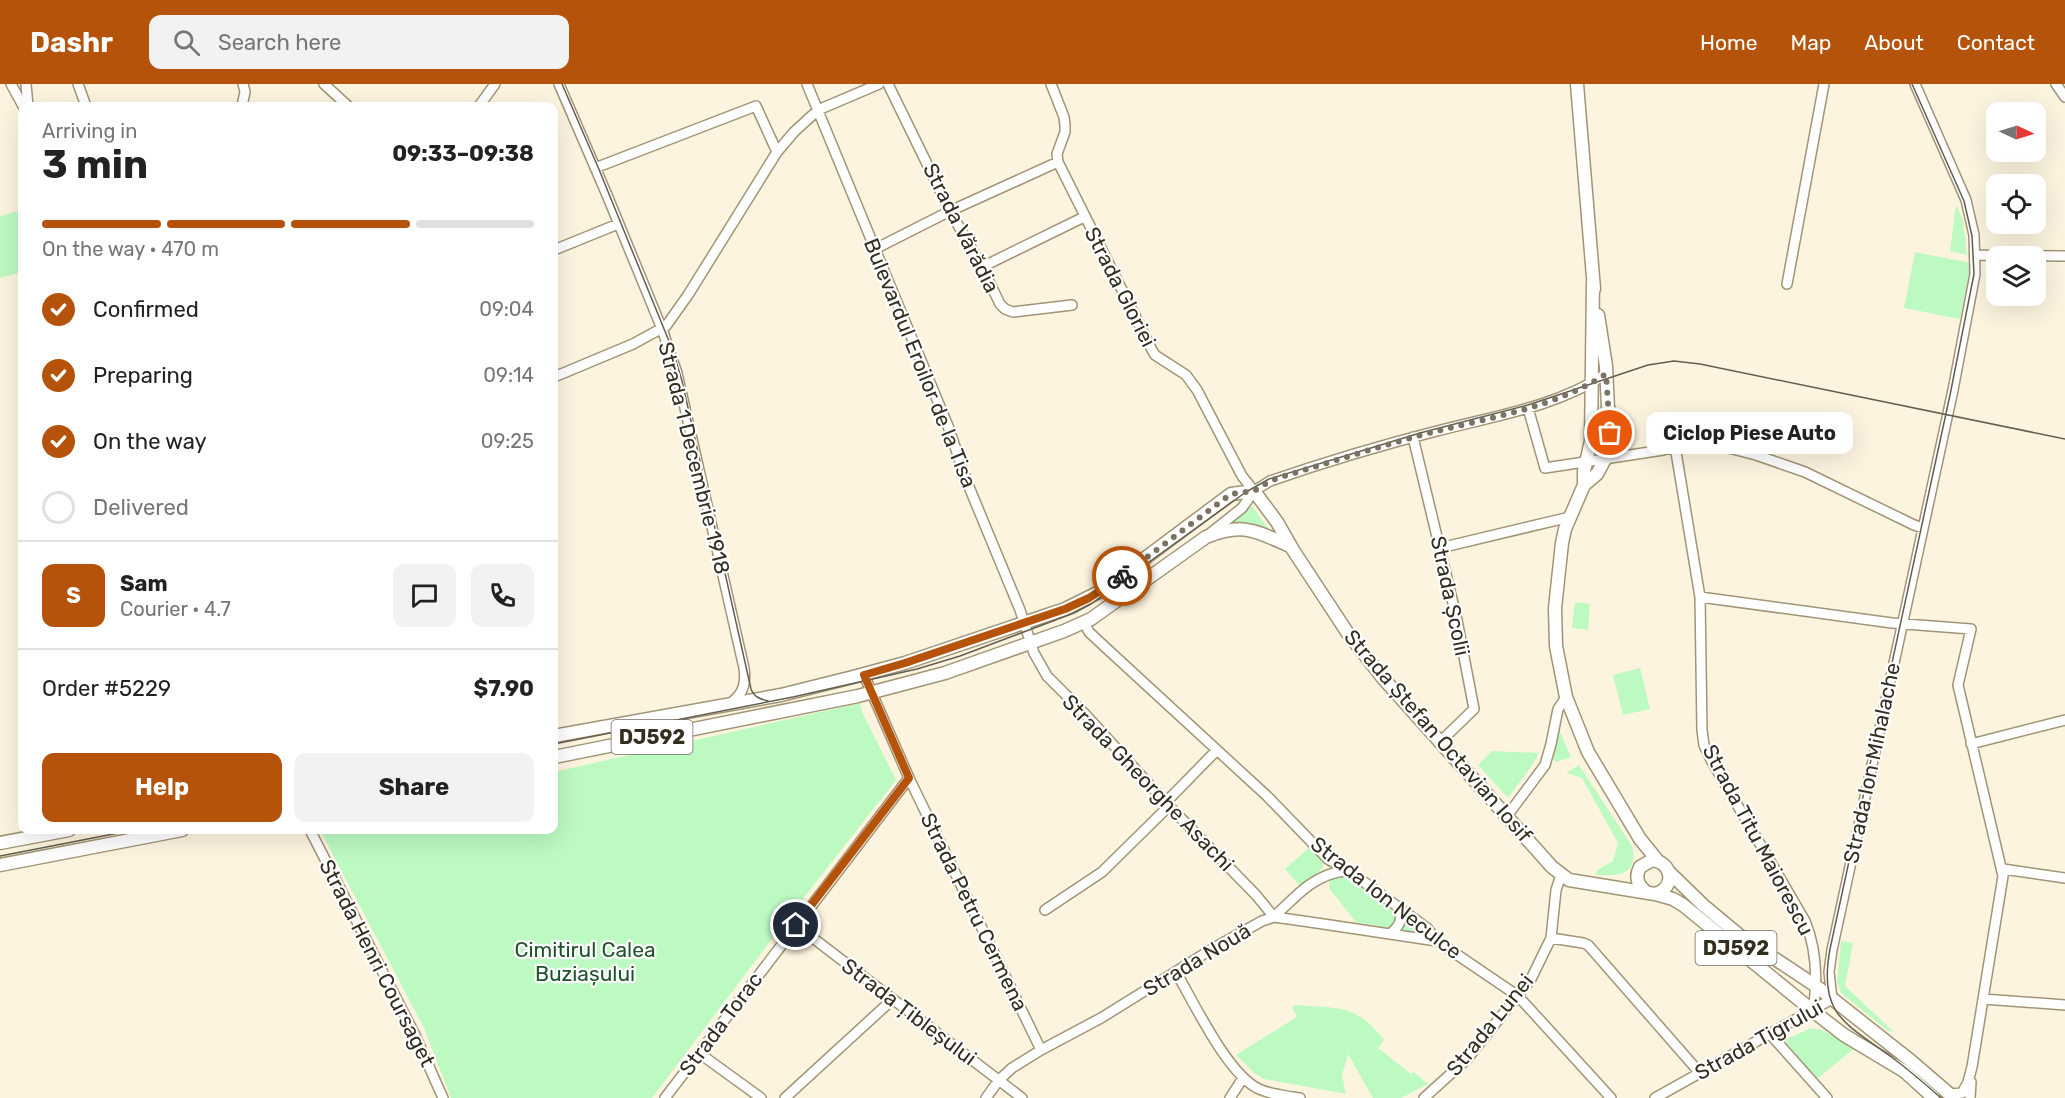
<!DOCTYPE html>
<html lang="en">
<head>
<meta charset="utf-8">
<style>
	:root { --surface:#fff; --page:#f2f2f2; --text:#222; --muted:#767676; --line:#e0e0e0; --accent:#b45309 }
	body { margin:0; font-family:Rubik,sans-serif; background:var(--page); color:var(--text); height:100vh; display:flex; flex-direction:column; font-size:22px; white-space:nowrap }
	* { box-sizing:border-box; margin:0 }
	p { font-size:20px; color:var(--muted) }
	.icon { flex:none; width:33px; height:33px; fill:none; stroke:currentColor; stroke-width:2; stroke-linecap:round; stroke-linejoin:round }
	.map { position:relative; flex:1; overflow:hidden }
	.drawer { position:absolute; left:18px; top:18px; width:540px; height:732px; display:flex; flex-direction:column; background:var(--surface); border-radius:12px; box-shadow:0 6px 24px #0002 }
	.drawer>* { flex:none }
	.needle { width:39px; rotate:94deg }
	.controls { position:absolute; left:1986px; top:18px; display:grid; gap:12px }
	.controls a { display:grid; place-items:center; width:60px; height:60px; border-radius:12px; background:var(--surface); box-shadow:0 6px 24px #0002; font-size:30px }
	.pin { position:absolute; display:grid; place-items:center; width:51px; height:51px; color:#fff; margin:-26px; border:3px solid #fff; border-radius:50%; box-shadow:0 2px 6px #0007 }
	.courier { position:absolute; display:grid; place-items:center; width:60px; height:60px; margin:-30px; border:4px solid #b45309; border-radius:50%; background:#fff; color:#222; box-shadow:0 2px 8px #0007 }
	.bubble { position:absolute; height:42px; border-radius:12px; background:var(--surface); box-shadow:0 6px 24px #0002; font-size:20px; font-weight:700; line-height:42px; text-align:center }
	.overview em { font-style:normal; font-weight:700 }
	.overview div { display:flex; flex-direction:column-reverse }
	.overview { display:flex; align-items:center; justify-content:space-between; height:102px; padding:0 24px }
	h1 { font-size:39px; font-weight:700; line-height:45px }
	.bar { display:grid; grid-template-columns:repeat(4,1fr); gap:9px 6px; align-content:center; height:72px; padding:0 24px }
	.bar i { height:8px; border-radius:4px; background:var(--line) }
	.bar .active { background:var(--accent) }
	.bar p { grid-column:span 4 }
	.line { display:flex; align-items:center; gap:15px; padding:0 24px; border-top:2px solid var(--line) }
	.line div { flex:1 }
	.round { display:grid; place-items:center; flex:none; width:63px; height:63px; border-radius:12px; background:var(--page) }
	ol { padding:0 24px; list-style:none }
	li { display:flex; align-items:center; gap:18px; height:66px }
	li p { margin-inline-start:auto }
	li .icon { padding:6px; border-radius:50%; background:var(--accent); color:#fff; stroke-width:4 }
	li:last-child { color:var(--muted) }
	li i { width:33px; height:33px; border:3px solid var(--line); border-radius:50% }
	.cta { display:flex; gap:12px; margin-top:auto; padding:12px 24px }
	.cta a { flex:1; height:69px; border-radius:12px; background:var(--accent); color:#fff; font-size:24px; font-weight:700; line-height:69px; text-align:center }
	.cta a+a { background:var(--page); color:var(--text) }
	header { display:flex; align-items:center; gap:36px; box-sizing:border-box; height:84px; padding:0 30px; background:var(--accent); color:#fff }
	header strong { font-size:28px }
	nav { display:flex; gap:33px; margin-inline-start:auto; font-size:21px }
	.search { width:420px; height:54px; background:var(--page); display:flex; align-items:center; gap:15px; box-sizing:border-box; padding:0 21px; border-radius:12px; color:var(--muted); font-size:22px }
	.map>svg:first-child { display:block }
	.green { fill:#bcfac2 }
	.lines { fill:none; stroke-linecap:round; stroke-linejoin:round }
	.minor-casing { stroke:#a29474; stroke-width:12 }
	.major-casing { stroke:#a29474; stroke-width:15 }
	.minor { stroke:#fff; stroke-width:9 }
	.major { stroke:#fff; stroke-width:12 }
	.tram { stroke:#645e4f; stroke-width:1.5 }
	.done { stroke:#7a7363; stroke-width:6; stroke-dasharray:0 10.8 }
	.route { stroke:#b45309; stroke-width:8 }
	.labels { text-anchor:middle; stroke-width:4.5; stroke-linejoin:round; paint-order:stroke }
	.shield { fill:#fff; stroke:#706d63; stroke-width:1.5 }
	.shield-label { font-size:20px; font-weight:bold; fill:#332e20 }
	.street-label { font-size:21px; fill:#332e20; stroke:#fff }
	.park-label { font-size:21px; fill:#1f5329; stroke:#fff }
</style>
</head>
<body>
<header>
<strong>Dashr</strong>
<div class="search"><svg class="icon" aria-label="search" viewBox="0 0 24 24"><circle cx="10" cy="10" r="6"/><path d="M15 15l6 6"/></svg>Search here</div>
<nav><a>Home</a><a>Map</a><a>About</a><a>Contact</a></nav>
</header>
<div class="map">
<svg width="2065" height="1014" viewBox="0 0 2065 1014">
	<rect width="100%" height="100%" fill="#fdf4e0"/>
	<path class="green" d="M1956,121L1963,136L1967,171L1950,167Z
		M22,126V188L0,194V132Z
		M1915,168L1971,179L1960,235L1904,224Z
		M1252,422L1270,447L1231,440Z
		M1575,518L1590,520L1588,546L1572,544Z
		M1640,584L1650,625L1623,631L1613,591Z
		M860,619L862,628L896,696L787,835L652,1014H451L424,944L320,746H554V688Z
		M1558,643L1571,673L1556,678L1552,674Z
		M1492,667L1539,669L1531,683L1508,714L1478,681Z
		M1579,681L1632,762C1639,791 1619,792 1596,791L1597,786L1613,777L1618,759L1582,694L1566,689Z
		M1310,763L1323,778V784L1301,803L1285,785Z
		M1341,792L1350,793L1416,841L1424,847V850L1356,838L1329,804V798L1331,795Z
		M1841,857L1853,859L1845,902L1894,948L1888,947L1841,909L1837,897Z
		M1296,921C1340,925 1355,919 1384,956L1378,964L1411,990L1414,988L1428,1000L1401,1014H1373L1348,970L1342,991L1346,1010L1264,995L1254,989L1236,971L1297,933L1292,923Z
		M1811,944L1822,946L1855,964L1817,995L1784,956Z"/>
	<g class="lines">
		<defs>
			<path id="minor" d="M11,0L23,22
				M26,0L28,22
				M78,0L86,22
				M324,0L348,22
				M559,0L607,111L662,245L677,289L744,584C746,598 744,609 732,618
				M807,0L948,342L967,398L1020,526L1034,569L1047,592L1085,630L1169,722L1256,811L1274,833
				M888,0L950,127L982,183L1000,220L1005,225L1013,228L1072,221
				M1051,0L1064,33L1065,41V48L1057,70L1058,78L1152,266L1155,271L1186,291L1197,306L1242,392L1254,407
				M2056,0L2065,13
				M242,22L245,8L243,0
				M479,22L495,0
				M595,84L756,22L777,68
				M875,165L950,127L1058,78
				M554,166L618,140
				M1976,171L2065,172
				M982,183L1084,133
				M1787,200L1824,0
				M554,293L633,260L666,242L688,211L777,68L794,48L818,26L879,0
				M1528,324L1545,384L1663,366L1689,358L1701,357L1756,371L1805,388L1914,441L1923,444
				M1413,353L1457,536L1474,625L1439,659
				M1675,362L1700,513L1702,646L1704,661L1711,676L1805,837C1817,866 1818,895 1813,927
				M1208,451L1242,424L1254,407L1270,397C1325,378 1382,361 1437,347C1494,332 1556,323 1606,290
				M1440,464L1570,433
				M1700,513L1892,539L1971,545L1958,601L2003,792L1972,983L1968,998L1962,1009L1950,1010
				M1084,538L1089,548L1105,563L1267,712L1328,775L1353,790L1427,844L1437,857L1518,912L1611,1014
				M864,591L909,694L1041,966
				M1971,660L2065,636
				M1166,718L1216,667
				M1507,732L1545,681L1551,660L1558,625L1566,613
				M310,746L415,951L443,1014
				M2003,785L2065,794
				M1045,826L1102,788L1169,722
				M1274,833C1295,813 1314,790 1345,787
				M796,841L1022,1014
				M1391,849C1400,842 1402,836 1400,824
				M1551,854L1583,859L1588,861L1699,988
				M1176,888C1194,919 1228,991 1259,1005C1272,1011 1287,1012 1300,1014
				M1983,915L2065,921
				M1770,950L1827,1014
				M699,969L761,1014
				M665,1014L909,694
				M785,1014L893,915
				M986,1014L999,996L1012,984L1041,966L1101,934L1212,865L1262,837L1274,833L1303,837L1437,857
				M1230,1014L1243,994
				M1424,1014L1467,975L1531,895L1551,854L1556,806L1561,791
				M1655,1014L1832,915L1829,888L1832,866L1953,306L1975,190L1974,151L1966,116L1915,0
				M1970,1014L1971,998"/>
			<path id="major" d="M1577,0L1594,205
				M1593,198L1591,357L1584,387V401L1565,445L1562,459L1555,524L1556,562L1566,613L1588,668L1640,755L1658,777
				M1584,401L1597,390L1610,366L1606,282L1598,231
				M554,652L781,611L853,593L905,579L1065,525L1101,507L1231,410L1254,407L1277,438L1293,466L1347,548L1382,593L1552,783L1569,796L1655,810C1676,804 1673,778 1652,776L1640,783C1635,793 1637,800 1645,807
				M554,673L858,612L945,589L1064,547L1091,535L1206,453C1244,438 1255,447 1290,462
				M0,759L69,746
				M0,781L182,746
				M1669,788L1703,821L1739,851L1816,902L1911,977L1954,1014
				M1655,810L1673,815L1683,821L1813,927L1844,951L1904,987L1934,1014"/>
		</defs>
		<use href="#minor" class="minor-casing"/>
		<use href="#major" class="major-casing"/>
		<use href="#minor" class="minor"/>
		<use href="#major" class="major"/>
		<path class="tram" d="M562,0L598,83L673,267L682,297L751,605C754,613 760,615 768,617
			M1912,0L1964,117L1972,152L1974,190L1950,311L1830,865C1818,929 1844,939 1890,972C1908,985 1924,999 1941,1014
			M554,660L793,613L917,585L960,572L1074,529L1091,520L1246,408L1269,395L1420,349L1528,321L1648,281L1674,277L1700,280L2065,355
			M0,772L134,746"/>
	</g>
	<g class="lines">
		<path class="done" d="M1122,492L1231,410L1254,407L1270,397L1284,392C1332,378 1380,362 1429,349C1488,334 1554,324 1606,290L1610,349"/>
		<path class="route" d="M796,841L909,694L864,591L905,579L1065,525L1089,514L1122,492"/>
	</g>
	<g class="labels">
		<g class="shield">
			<rect x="611.5" y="636" width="81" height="34" rx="4.5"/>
			<rect x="1695.5" y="847" width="81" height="34" rx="4.5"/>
		</g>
		<g class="shield-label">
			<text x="652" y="660">DJ592</text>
			<text x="1736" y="871">DJ592</text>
		</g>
		<g class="street-label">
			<text transform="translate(961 144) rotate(63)" y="7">Strada Vărădia</text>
			<text transform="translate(1120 203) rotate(63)" y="7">Strada Gloriei</text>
			<text transform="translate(920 279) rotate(68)" y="7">Bulevardul Eroilor de la Tisa</text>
			<text transform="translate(694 374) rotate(76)" y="7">Strada 1 Decembrie 1918</text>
			<text transform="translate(1450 512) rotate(78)" y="7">Strada Școlii</text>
			<text transform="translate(1438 652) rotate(49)" y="7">Strada Ștefan Octavian Iosif</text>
			<text transform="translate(1872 679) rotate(-78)" y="7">Strada Ion Mihalache</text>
			<text transform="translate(1148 699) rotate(46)" y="7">Strada Gheorghe Asachi</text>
			<text transform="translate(1758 756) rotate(62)" y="7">Strada Titu Maiorescu</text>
			<text transform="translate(1386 814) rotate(38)" y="7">Strada Ion Neculce</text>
			<text transform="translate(974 828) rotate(64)" y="7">Strada Petru Cermena</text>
			<text transform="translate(1197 876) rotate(-31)" y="7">Strada Nouă</text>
			<text transform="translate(377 879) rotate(63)" y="7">Strada Henri Coursaget</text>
			<text transform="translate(909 928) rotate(37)" y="7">Strada Țibleșului</text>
			<text transform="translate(721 940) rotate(-53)" y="7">Strada Torac</text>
			<text transform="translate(1490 941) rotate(-51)" y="7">Strada Lunei</text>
			<text transform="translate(1759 956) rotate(-29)" y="7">Strada Tigrului</text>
		</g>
		<g class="park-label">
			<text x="585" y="873">Cimitirul Calea<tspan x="585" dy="24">Buziașului</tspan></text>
		</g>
	</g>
</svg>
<div class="controls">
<a><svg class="needle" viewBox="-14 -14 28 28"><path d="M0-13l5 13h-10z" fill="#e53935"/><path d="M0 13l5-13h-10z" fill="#767676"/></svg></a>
<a><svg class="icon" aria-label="locate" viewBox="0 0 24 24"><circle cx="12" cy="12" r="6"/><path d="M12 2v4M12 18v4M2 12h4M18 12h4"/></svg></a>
<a><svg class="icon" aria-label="layers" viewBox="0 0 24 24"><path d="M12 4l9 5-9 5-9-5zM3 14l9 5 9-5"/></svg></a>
</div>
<div class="pin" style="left:1610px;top:349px;background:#ea580c"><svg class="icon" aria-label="bag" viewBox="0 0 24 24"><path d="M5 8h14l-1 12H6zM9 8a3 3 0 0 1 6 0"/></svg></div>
<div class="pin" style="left:796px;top:841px;background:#1f2937"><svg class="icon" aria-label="home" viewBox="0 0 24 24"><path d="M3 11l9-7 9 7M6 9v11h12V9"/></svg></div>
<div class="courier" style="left:1122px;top:492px"><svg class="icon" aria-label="bike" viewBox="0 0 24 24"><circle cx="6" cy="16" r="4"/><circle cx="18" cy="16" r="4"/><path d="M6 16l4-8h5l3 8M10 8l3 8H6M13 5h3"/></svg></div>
<div class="bubble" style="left:1646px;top:328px;width:207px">Ciclop Piese Auto</div>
<section class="drawer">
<div class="overview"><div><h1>3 min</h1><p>Arriving in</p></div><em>09:33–09:38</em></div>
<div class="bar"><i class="active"></i><i class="active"></i><i class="active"></i><i></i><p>On the way · 470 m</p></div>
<ol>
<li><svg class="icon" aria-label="check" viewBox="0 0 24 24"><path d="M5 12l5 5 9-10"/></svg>Confirmed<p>09:04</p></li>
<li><svg class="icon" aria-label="check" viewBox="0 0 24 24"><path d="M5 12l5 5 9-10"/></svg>Preparing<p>09:14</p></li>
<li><svg class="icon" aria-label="check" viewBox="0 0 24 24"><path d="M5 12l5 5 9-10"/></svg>On the way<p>09:25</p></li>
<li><i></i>Delivered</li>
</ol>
<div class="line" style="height:108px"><b class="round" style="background:var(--accent);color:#fff">S</b><div><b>Sam</b><p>Courier · 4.7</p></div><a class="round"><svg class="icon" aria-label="chat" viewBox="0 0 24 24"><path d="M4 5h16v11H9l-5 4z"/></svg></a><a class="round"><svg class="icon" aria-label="phone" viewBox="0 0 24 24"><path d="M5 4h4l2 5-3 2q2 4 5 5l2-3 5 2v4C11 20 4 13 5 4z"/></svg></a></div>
<div class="line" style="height:78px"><div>Order #5229</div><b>$7.90</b></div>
<div class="cta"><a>Help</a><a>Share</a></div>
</section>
</div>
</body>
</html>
